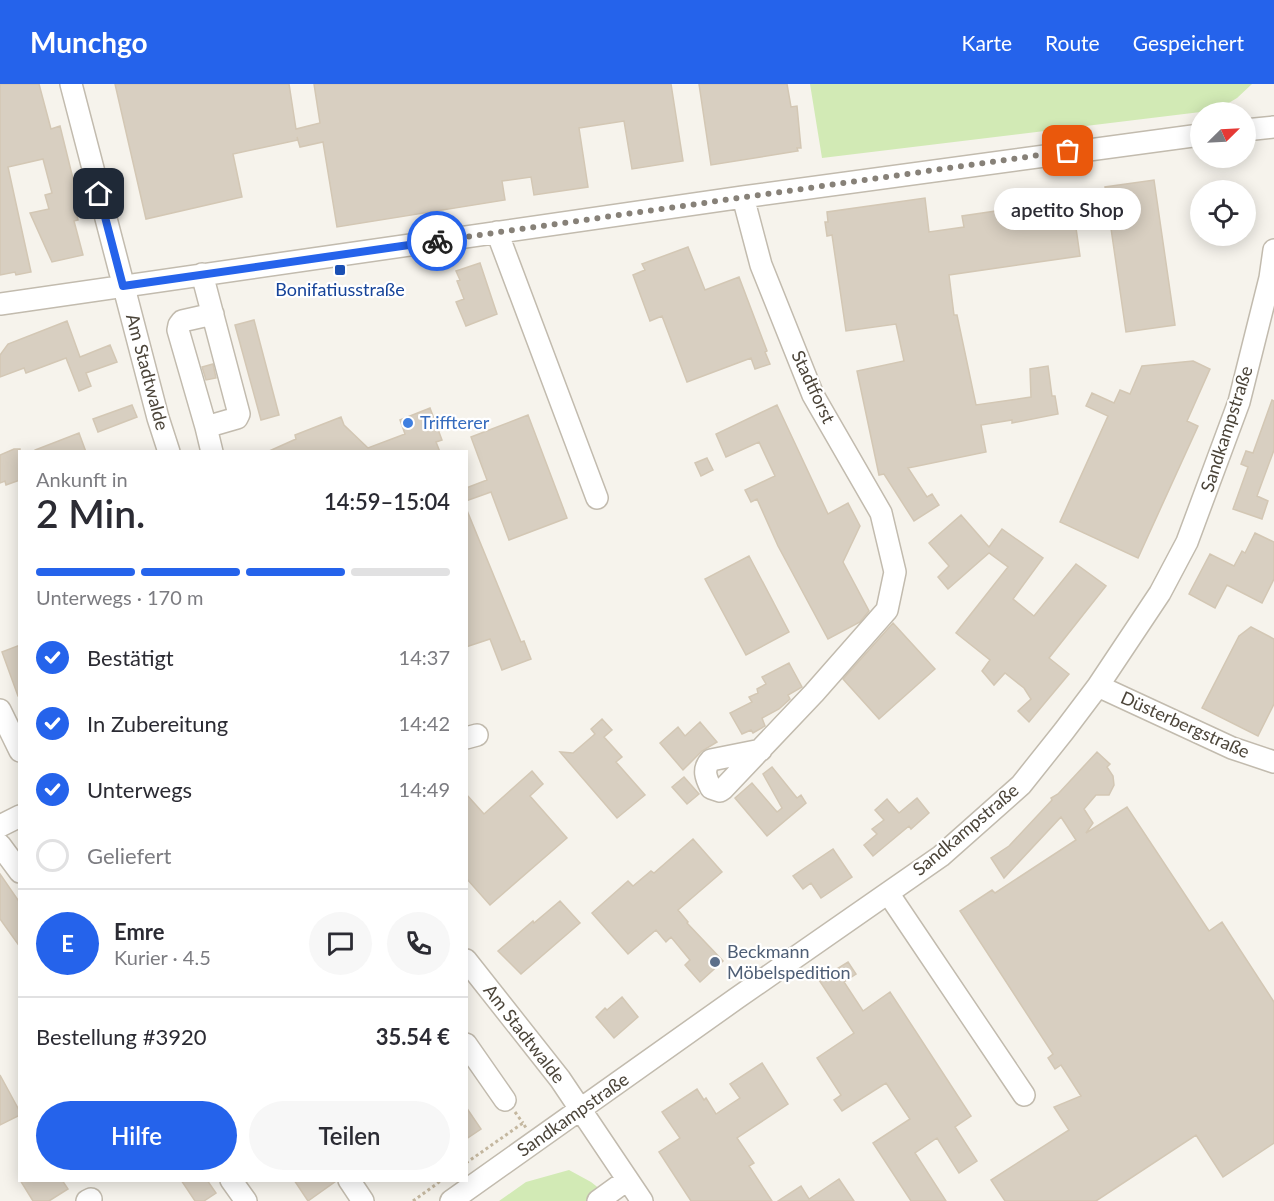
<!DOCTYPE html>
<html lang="de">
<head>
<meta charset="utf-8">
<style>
	:root { --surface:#fff; --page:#f7f7f7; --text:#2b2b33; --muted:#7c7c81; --line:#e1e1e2; --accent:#2563eb }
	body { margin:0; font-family:Lato,sans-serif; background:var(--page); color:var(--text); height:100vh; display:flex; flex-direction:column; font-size:22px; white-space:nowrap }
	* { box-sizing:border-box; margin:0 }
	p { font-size:20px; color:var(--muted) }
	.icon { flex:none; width:33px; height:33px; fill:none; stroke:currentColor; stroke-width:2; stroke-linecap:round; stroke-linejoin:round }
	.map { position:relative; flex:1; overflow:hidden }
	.side { position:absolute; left:18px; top:366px; width:450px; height:732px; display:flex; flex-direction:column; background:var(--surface); border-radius:0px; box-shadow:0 3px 15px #0003 }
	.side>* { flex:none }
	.needle { width:39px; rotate:66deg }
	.controls { position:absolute; left:1190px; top:18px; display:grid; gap:12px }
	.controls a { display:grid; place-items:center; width:66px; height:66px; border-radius:50%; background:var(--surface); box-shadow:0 3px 15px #0003; font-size:30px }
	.pin { position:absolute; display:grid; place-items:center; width:51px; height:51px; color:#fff; margin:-26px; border-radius:12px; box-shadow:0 3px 9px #0006 }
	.courier { position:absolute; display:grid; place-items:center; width:60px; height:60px; margin:-30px; border:4px solid #2563eb; border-radius:50%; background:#fff; color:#222; box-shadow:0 2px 8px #0007 }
	.bubble { position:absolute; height:42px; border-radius:21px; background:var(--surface); box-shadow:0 3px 15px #0003; font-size:20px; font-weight:600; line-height:42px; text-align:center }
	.headline em { font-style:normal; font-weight:600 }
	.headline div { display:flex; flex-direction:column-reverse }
	.headline { display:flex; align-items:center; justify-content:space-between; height:102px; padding:0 18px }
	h1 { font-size:39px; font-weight:600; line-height:45px }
	.bar { display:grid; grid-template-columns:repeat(4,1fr); gap:9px 6px; align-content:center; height:72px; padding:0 18px }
	.bar i { height:8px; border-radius:4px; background:var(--line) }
	.bar .current { background:var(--accent) }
	.bar p { grid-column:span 4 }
	.line { display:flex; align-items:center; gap:15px; padding:0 18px; border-top:2px solid var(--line) }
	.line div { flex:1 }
	.round { display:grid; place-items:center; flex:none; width:63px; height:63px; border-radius:32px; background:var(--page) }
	ol { padding:0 18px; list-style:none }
	li { display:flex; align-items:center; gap:18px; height:66px }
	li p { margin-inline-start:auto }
	li .icon { padding:6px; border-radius:50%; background:var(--accent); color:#fff; stroke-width:4 }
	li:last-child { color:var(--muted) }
	li i { width:33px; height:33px; border:3px solid var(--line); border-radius:50% }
	.action { display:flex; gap:12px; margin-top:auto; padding:12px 18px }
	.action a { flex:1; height:69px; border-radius:36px; background:var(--accent); color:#fff; font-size:24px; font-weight:600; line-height:69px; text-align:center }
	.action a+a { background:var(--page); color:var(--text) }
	header { display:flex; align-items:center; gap:36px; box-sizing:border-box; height:84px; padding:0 30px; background:var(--accent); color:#fff }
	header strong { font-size:28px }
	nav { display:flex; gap:33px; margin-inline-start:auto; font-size:21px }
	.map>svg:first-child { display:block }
	.green { fill:#d2eab5 }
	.building { fill:#d8cfc1; stroke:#d3c7b4; stroke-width:1.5 }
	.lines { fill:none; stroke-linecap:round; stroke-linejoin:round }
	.minor-casing { stroke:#c2bbae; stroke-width:24 }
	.path { stroke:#c4b79f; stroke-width:3; stroke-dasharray:3 3; stroke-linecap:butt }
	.minor { stroke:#fff; stroke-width:21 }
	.done { stroke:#878178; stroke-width:6; stroke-dasharray:0 10.8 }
	.route { stroke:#2563eb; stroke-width:8 }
	.transit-dot { fill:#1a4fb4; stroke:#fff; stroke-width:2 }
	.shop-dot { fill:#3f7fe0; stroke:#fff; stroke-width:2 }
	.service-dot { fill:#5c6f8a; stroke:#fff; stroke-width:2 }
	.labels { text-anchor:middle; stroke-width:4.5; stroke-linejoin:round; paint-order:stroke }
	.transit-label { font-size:18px; fill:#164399; stroke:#fff }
	.street-label { font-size:18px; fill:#4b4439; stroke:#fff }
	.shop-label { font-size:18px; fill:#366cbe; stroke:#fff; text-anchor:start }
	.service-label { font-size:18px; fill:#4e5e75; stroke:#fff; text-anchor:start }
</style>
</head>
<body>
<header>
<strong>Munchgo</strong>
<nav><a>Karte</a><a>Route</a><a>Gespeichert</a></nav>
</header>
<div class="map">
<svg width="1274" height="1117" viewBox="0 0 1274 1117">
	<rect width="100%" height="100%" fill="#f6f3ec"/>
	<path class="green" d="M810,0H1252L1237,14L1217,26L822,74Z
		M569,1086L591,1098L615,1117H499L526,1098Z"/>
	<path class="building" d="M0,0H39L51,45L60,42L78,115L74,116L78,136L74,137L83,171L52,178L30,129L49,125L45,111L52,109L43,75L8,83L31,188L16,191L15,188L0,191Z
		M115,0H289L296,45L320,39L314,0H671L683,77L632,85L624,37L579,44L588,103L534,111L531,93L502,97L505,116L337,143L323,58L300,63L297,53L298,56L233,70L242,113L146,135Z
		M699,0H787L791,23L797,22L801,64H797L798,67L711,81Z
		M1154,96L1175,241L1126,248L1105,103Z
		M925,114L929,148L964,143L962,132L1072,116L1080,172L949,191L954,231H957L976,321L1031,313L1030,285L1048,282L1052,312H1055L1058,330L1012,339V336L981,341L986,368L908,384L927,413L932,410L939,421L914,437L884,390L879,391L857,287L904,277L896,240L846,247L832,151L827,152L825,138H828L827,128Z
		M688,163L705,206L739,193L767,267L765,268L770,280L755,285L751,274L687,298L662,232L650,237L633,191L645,186L642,180Z
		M480,179L497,230L466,242L456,218L464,215L457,197L460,196L456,187Z
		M254,236L279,331L261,336L235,241Z
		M67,237L80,273L110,261L117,278L86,289L91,302L79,307L66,274L26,289L24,284L0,293V271L8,260Z
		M1193,277L1210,285L1187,337L1198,342L1138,474L1060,438L1108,332L1086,322L1092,309L1114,319L1120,306L1130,310L1142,282Z
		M213,280L216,294L206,296L202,283Z
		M1272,316L1274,317V366L1257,412L1268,417L1262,435L1233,425L1248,383L1241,380L1246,367L1253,369Z
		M132,321L137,333L98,348L93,335Z
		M777,321L828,430L848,419L860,442L843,478L869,527L860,538L828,555L778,462L757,415L751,418L745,406L775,392L759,358L726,373L716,350Z
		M430,324L442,356L436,358L440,368H267L296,355L295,351L341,333L344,341L368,364L405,350L400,336Z
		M528,331L567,434L509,456L491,408L466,417V404L487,396L471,353Z
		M79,349L86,368H35V366Z
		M14,365H20V396L6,401L5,397L0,399V371Z
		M707,374L713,386L701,392L695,379Z
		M466,424L521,558L524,557L531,575L502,586L490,555L466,563Z
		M961,431L989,463L1002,445L1043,474L1013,515L1034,532L1076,480L1106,502L1049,574L1069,590L1029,638L1018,627L1031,615L1024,604L1005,589L994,601L982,587L990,576L956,549L1008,483L989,469L948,505L938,493L949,482L929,459Z
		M1255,449L1274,458V495L1262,519L1227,501L1215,524L1189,510L1210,470L1234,482L1242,467L1245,469Z
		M749,472L789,548L746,571L705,495Z
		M893,539L935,585L879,635L843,595Z
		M1251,543L1274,555V620L1258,652L1202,624L1239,552Z
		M20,561V612H18L2,568Z
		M789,579L802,603L788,611L790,615L779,625L762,634L765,642L753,649L751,646L742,650L730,629L752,618L749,613L758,609L757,605L766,600L762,593Z
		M602,635L612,646L604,653L622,673L616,678L645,711L617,734L560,668L573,669L595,650L591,645Z
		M700,638L717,658L702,667L683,686L660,659L678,643L685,652Z
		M1097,668L1110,680L1107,683L1113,692L1114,701L1109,711H1096L1084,725L1093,739L1086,749L1127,723L1209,847L1222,838L1274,918V1059L1223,1093L1196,1051L1096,1117H1005L991,1096L1069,1046L1054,1023L1081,1012L1061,981L1055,985L1048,974L1053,970L960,827L992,806L995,809L1076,756L1061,733L1004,794L991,774L1009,762L1052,716L1051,714L1058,710Z
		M772,683L797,714L801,711L806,719L767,752L735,714L752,699L777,728L782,724L763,690Z
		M532,687L543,700L530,712L567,754L490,821L466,794V710L484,730Z
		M684,693L699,710L687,720L672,703Z
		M917,714L929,729L911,745L909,742L873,772L864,761L877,750L872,745L884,736L875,726L887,715L899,729Z
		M693,755L722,788L678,826L688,838L687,839L723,877L700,898L685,881L690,876L671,853L666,858L656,846L628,870L592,829L628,797L633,802L651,787L654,789Z
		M833,765L852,793L821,814L811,799L803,805L793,792Z
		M0,790L20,819V863L0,835Z
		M560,817L580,839L521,890L498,867L533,837L534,839Z
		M848,878L856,890L844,898L863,927L890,908L971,1032L955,1043L977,1077L959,1089L937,1054L915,1069L946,1117H911L873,1059L910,1035L886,999L842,1027L834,1016L841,1011L817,974L854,949L819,896Z
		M622,913L638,933L614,954L596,933L605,924L607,926Z
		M762,979L788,1020L737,1054L754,1079L749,1082L772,1117H691L659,1068L680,1054L662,1028L697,1005L704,1016L706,1014L716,1030L740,1014L730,1000Z
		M0,991L20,1028V1031L0,1041Z
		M466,1023L481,1045L466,1055Z
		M839,1095L854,1117H778L801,1102L809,1115Z
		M20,1096H62L68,1105L49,1117H33Z
		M181,1096H207L216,1109L204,1117H195Z
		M294,1096H336V1097L308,1117Z"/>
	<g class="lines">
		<defs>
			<path id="minor" d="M71,0L158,334L169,368
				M1245,46L1274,43
				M743,113L761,181L813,311L881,429L895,488L887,526L814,609L723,705L720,707L711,704C706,694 702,685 711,676L761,666
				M497,148L597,414
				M202,190L239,330L237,334L206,343L212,368
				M0,220L743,113L1200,51
				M206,343L178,246L179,241L182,237L213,230
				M1098,602L1232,664L1274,678
				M0,626L20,667
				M466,654L477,651
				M0,742L20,732
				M0,761L20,788
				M888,809L1024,1011
				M466,876L560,995L642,1117
				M466,960L505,1016
				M231,1096L246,1117
				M349,1096L363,1117
				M87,1117L91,1115
				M451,1117L737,914L941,772L1021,701L1064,647L1098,602L1160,509L1187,458L1239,318L1270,194L1274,166
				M598,1117L627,1096"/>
		</defs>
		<use href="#minor" class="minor-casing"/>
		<path class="path" d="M515,1028L523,1039
			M466,1079L523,1039L526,1044
			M413,1117L442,1096"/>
		<use href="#minor" class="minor"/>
	</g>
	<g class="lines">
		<path class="done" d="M437,157L1068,67"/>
		<path class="route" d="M99,110L123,202L437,157"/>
	</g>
	<rect class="transit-dot" x="334" y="180" width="12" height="12" rx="3"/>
	<circle class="shop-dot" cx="408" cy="339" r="6"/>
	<circle class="service-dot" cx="715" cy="878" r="6"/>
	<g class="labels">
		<g class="transit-label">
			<text x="340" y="212">Bonifatiusstraße</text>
		</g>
		<g class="street-label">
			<text transform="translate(147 288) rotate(75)" y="6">Am Stadtwalde</text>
			<text transform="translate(813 303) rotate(65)" y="6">Stadtforst</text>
			<text transform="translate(1227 345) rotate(-72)" y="6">Sandkampstraße</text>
			<text transform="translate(1185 641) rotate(24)" y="6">Düsterbergstraße</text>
			<text transform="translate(966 746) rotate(-40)" y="6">Sandkampstraße</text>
			<text transform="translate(524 950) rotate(52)" y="6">Am Stadtwalde</text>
			<text transform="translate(573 1031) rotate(-35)" y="6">Sandkampstraße</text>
		</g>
		<g class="shop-label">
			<text x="420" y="345">Triffterer</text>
		</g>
		<g class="service-label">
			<text x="727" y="874">Beckmann<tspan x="727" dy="21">Möbelspedition</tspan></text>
		</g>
	</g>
</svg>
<div class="controls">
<a><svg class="needle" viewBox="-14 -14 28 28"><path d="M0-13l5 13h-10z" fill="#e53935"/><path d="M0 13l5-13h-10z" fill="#7c7c81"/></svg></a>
<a><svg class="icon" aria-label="locate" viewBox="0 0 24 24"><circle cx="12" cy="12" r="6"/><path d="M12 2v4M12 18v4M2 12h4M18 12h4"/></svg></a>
</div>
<div class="pin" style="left:1068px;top:67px;background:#ea580c"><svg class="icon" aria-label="bag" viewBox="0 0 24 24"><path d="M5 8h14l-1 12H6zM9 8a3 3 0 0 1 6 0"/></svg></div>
<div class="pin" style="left:99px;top:110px;background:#1f2937"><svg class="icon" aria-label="home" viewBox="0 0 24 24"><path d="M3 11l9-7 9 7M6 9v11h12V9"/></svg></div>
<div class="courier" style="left:437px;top:157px"><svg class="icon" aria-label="bike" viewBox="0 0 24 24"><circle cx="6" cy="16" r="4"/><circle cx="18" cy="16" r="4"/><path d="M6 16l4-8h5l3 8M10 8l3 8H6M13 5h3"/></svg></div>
<div class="bubble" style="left:994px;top:104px;width:147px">apetito Shop</div>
<section class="side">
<div class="headline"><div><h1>2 Min.</h1><p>Ankunft in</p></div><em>14:59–15:04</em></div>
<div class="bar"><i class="current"></i><i class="current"></i><i class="current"></i><i></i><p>Unterwegs · 170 m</p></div>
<ol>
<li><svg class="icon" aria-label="check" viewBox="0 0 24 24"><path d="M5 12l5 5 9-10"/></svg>Bestätigt<p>14:37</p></li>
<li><svg class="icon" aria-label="check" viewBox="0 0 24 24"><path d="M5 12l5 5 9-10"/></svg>In Zubereitung<p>14:42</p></li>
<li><svg class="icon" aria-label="check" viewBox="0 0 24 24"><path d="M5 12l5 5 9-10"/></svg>Unterwegs<p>14:49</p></li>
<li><i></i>Geliefert</li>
</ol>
<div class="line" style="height:108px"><b class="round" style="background:var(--accent);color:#fff">E</b><div><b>Emre</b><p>Kurier · 4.5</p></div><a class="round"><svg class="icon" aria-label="chat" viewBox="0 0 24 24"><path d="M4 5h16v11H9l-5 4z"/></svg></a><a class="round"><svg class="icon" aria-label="phone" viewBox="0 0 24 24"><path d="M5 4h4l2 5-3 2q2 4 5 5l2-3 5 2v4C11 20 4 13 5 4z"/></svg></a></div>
<div class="line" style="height:78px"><div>Bestellung #3920</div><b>35.54 €</b></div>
<div class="action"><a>Hilfe</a><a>Teilen</a></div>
</section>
</div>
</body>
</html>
